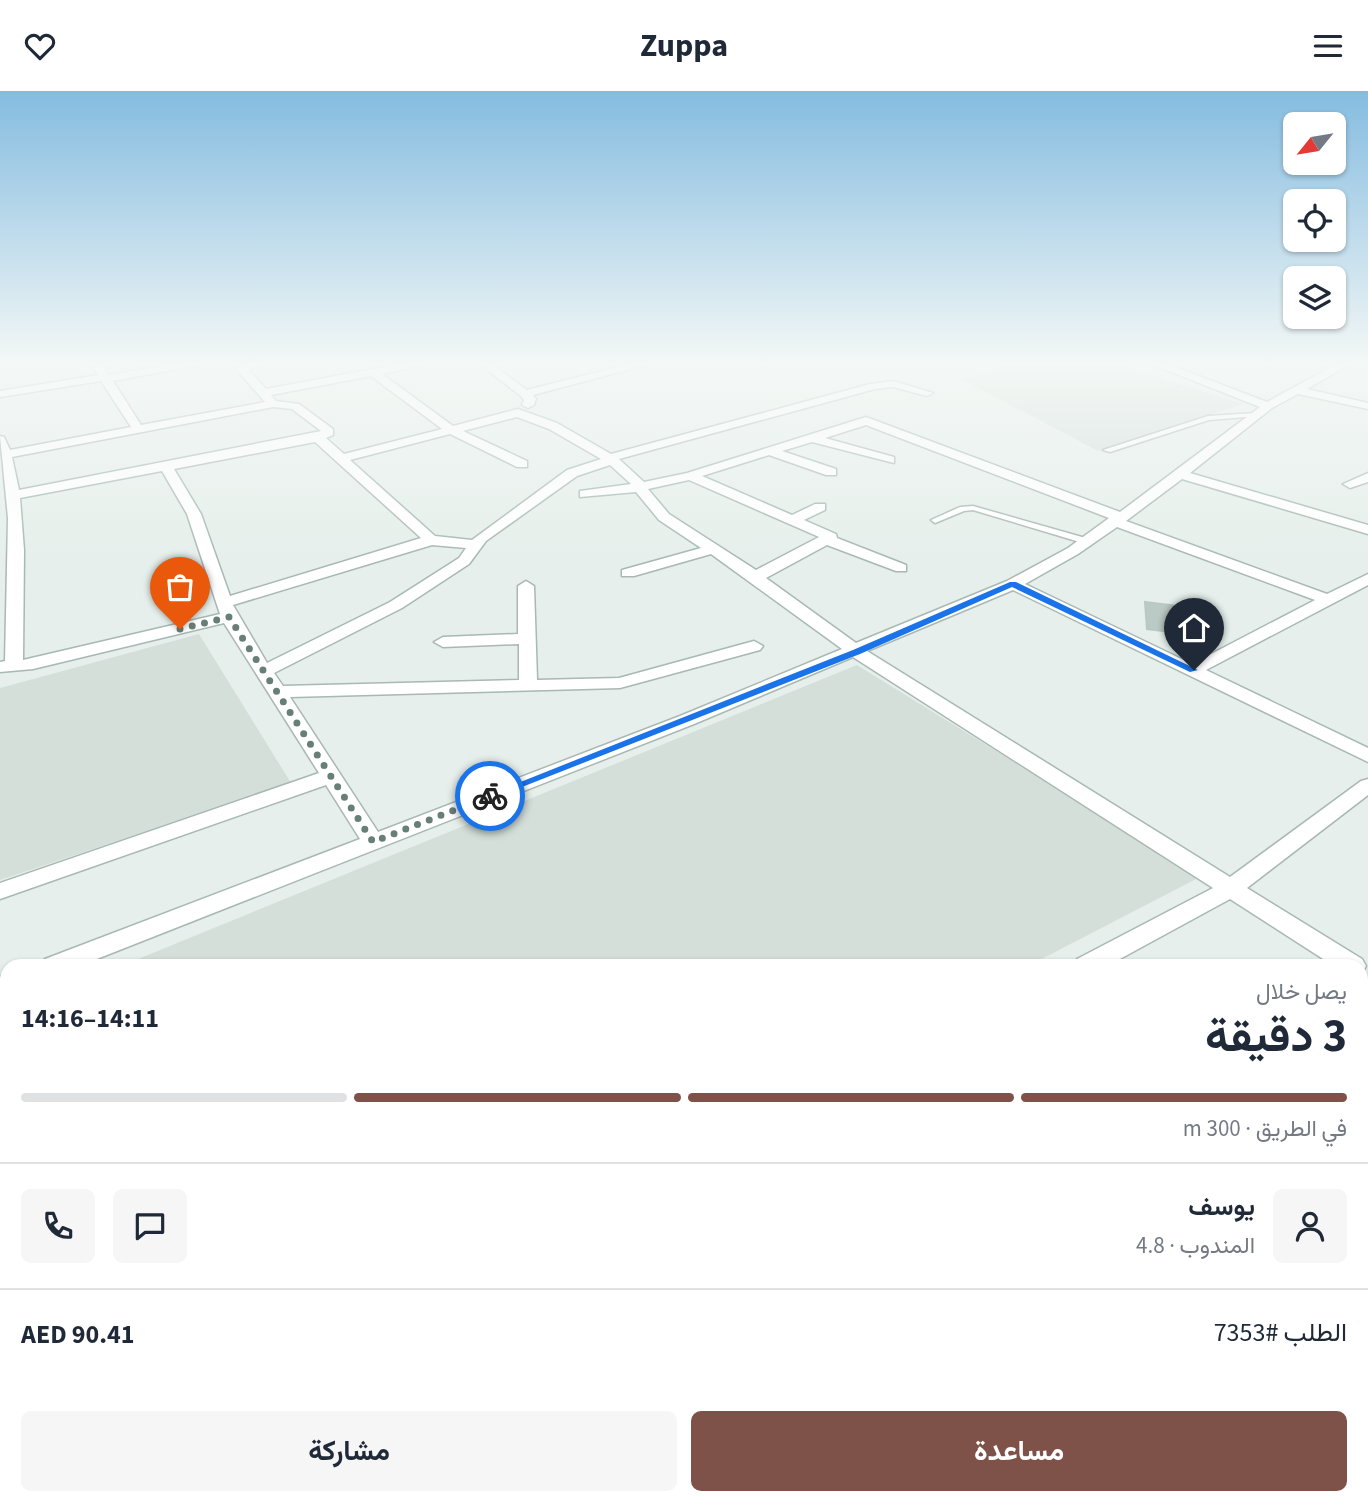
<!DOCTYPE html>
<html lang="ar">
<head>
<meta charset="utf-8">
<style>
	:root { --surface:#fff; --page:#f6f6f7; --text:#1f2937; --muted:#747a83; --line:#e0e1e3; --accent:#7f5249 }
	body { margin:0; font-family:"Source Sans 3",Vazirmatn,sans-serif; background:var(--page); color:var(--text); direction:rtl; height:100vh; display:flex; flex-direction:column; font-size:26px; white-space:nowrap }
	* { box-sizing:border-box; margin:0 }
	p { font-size:23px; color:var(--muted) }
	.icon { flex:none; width:38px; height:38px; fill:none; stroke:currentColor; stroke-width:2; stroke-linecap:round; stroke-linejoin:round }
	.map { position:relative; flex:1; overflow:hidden; direction:ltr }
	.details { position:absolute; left:0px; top:868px; width:1368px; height:546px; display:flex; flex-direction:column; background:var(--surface); border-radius:21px 21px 0 0; box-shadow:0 2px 5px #0004; direction:rtl }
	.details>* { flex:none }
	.needle { width:46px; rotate:240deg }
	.tools { position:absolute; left:1283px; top:21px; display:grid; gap:14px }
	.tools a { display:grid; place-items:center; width:63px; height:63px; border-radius:10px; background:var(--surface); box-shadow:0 2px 5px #0004; font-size:35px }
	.pin { position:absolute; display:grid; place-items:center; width:60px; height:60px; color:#fff; margin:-72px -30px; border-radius:50% 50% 50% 0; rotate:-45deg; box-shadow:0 0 7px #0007 }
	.pin .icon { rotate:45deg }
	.courier { position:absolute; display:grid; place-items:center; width:70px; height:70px; margin:-35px; border:5px solid #1a73e8; border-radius:50%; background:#fff; color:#222; box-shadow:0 2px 9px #0007 }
	.headline em { font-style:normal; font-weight:700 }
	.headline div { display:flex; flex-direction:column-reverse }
	.headline { display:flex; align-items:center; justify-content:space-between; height:119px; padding:0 21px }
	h1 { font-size:46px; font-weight:700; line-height:52px }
	.bar { display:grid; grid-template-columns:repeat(4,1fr); gap:10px 7px; align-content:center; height:84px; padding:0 21px }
	.bar i { height:9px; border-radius:5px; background:var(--line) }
	.bar .active { background:var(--accent) }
	.bar p { grid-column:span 4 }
	.line { display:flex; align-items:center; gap:18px; padding:0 21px; border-top:2px solid var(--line) }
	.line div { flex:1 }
	.round { display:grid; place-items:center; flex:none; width:74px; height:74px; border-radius:10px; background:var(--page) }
	.cta { display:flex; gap:14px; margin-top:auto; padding:14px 21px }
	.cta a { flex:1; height:80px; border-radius:10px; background:var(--accent); color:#fff; font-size:28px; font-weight:700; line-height:80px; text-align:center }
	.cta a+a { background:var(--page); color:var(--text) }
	header { display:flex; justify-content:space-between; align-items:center; height:91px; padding:0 21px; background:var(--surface); font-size:32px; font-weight:700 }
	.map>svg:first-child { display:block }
	.built { fill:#d4dfda }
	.building { fill:#bbcac4; stroke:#b8c9c2; stroke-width:2 }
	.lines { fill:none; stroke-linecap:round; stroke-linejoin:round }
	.lane-casing { stroke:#a8b8b2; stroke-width:3 }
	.street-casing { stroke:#a8b8b2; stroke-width:3 }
	.lane { fill:#fff; fill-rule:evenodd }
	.street { fill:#fff; fill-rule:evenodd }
	.route { fill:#1a73e8 }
	.done { stroke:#687f78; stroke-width:7; stroke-dasharray:0 12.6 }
</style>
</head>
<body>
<header><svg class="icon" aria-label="menu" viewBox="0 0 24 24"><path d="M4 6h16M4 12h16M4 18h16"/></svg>Zuppa<svg class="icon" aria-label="heart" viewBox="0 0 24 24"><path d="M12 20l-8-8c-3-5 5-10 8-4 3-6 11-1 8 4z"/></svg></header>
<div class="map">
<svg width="1368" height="1414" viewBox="0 0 1368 1414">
	<rect width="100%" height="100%" fill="#e6efeb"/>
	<path class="built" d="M1023,271H1105L1244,313L1098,360L963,289Z
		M199,543L291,692L0,789V597Z
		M857,574L1200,786L1028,875H121Z
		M7,922V1071L0,1064V925Z"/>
	<path class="building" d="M1145,511L1194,517L1198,544L1147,538Z
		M17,1407H233L228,1414H11Z"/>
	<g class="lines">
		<defs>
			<path id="lane" d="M1256,322L1259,324L1258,325L1209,329L1110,361L1103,359L1208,325Z
				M973,415L1089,448L1090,450L1083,452L973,419L964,420L935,432L931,429L960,416Z"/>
			<path id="street" d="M90,271H101L109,284L188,271H216L113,290L141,334L265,311L230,271H272L248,278L266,298L410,271H435L382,283L453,335L518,318L557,332L611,363L870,293L893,290L933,302L927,305L893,296L875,298L619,368L644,391L687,382L866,326L1120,421L1260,316L1146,271H1162L1267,311L1340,271H1354L1307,298L1368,312V318L1298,303L1272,317L1190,382L1368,434V443L1182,388L1126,430L1327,503L1368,483V494L1206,579L1368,657V671L1013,499L867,560L1230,786L1361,690L1368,688V704L1247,797L1362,868L1366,875L1362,882V875H1334L1230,808L1107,875H1073L1077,868L1213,797L853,566L694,633L79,875H41L45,868L360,748L326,694L0,808V792L319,682L224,532L33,578L0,581V571L5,570L8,427L0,345L4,346L10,359L131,336L101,290L0,306V300L98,284ZM371,285L442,338L344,363L326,347L333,344V338L299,313L276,310L271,304ZM273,316L292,318L321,340L19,399L12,366ZM517,326L549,338L601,368L567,379L472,449L435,445L350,369L450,343L517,376H527V370L463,340ZM866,334L1109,427L1068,457L1007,490L856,552L766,487L827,454L896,480H906V474L837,447L836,443L804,429L825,419V413H815L792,424L702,385L769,364L826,384H836V378L782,360L812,351L894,372V366L825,347ZM315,351L421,447L230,505L201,423L174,378ZM610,374L631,393L580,400V406L636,401L659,429L701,457L622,479V485H634L711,463L842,558L680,625L378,741L290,606L620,597L760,559L763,555L754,550L619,587L537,589L534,495L526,490L518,495V543L443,546L434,551L443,556L519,553V589L283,595L274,582L402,517L469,473L486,450L577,385ZM162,380L187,423L220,523L23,569L24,459L20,407ZM689,389L819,446L756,479L669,423L648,398ZM1117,436L1315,509L1192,573L1025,493L1078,463ZM432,454L466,457L459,467L390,511L267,572L233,514Z
				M477,271H489L527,299L637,271H657L533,304L536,308L534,314L528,317L522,314L524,309L521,305Z
				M1368,382V391L1350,397L1343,393Z
				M7,883V903L0,906V886Z
				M0,1100L7,1103V1135L0,1132Z
				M1368,1167V1202L1362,1205V1169Z
				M7,1223V1269L0,1272V1226Z
				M332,1407H374L371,1414H329Z
				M753,1407H794L797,1414H756Z
				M1207,1407H1246L1243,1414H1204Z"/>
		</defs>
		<use href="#lane" class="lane-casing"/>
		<use href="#street" class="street-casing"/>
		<use href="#lane" class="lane"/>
		<use href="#street" class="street"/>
	</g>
	<linearGradient id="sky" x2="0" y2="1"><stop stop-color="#84bce0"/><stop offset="0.58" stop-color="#f4f8f6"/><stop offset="1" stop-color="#f4f8f6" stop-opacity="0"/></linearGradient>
	<rect width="1368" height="469" fill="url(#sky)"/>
	<path class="route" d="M1010,491H1016L1198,579L1190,581L1012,496L860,563L494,707L485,705L853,559Z"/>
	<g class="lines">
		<path class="done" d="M180,538L229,526L373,751L490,705"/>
	</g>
</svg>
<div class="tools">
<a><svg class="needle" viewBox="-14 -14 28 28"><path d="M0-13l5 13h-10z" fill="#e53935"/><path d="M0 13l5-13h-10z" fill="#747a83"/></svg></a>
<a><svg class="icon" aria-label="locate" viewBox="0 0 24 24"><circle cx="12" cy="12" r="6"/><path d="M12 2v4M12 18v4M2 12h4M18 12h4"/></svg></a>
<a><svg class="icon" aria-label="layers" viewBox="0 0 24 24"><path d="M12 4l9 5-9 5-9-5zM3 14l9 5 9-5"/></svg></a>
</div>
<div class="pin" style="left:180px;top:538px;background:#ea580c"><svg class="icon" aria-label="bag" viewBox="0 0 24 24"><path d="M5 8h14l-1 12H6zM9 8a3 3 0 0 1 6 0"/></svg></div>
<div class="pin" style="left:1194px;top:579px;background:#1f2937"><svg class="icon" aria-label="home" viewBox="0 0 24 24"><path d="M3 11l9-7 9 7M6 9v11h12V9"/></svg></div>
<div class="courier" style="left:490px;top:705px"><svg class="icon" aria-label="bike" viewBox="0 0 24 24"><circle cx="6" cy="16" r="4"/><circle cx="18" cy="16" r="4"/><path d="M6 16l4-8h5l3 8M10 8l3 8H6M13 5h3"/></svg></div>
<section class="details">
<div class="headline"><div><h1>3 دقيقة</h1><p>يصل خلال</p></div><em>14:11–14:16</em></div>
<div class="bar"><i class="active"></i><i class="active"></i><i class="active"></i><i></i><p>في الطريق · 300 m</p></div>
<div class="line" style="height:126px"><a class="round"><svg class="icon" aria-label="person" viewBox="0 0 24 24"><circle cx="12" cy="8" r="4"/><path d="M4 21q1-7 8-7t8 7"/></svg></a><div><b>يوسف</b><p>المندوب · 4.8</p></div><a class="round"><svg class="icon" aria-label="chat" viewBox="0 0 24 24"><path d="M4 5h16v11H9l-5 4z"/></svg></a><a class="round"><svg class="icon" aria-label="phone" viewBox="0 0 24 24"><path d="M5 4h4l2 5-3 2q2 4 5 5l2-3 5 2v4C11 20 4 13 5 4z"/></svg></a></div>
<div class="line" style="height:91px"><div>الطلب #7353</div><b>AED 90.41</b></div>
<div class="cta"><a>مساعدة</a><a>مشاركة</a></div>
</section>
</div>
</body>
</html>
